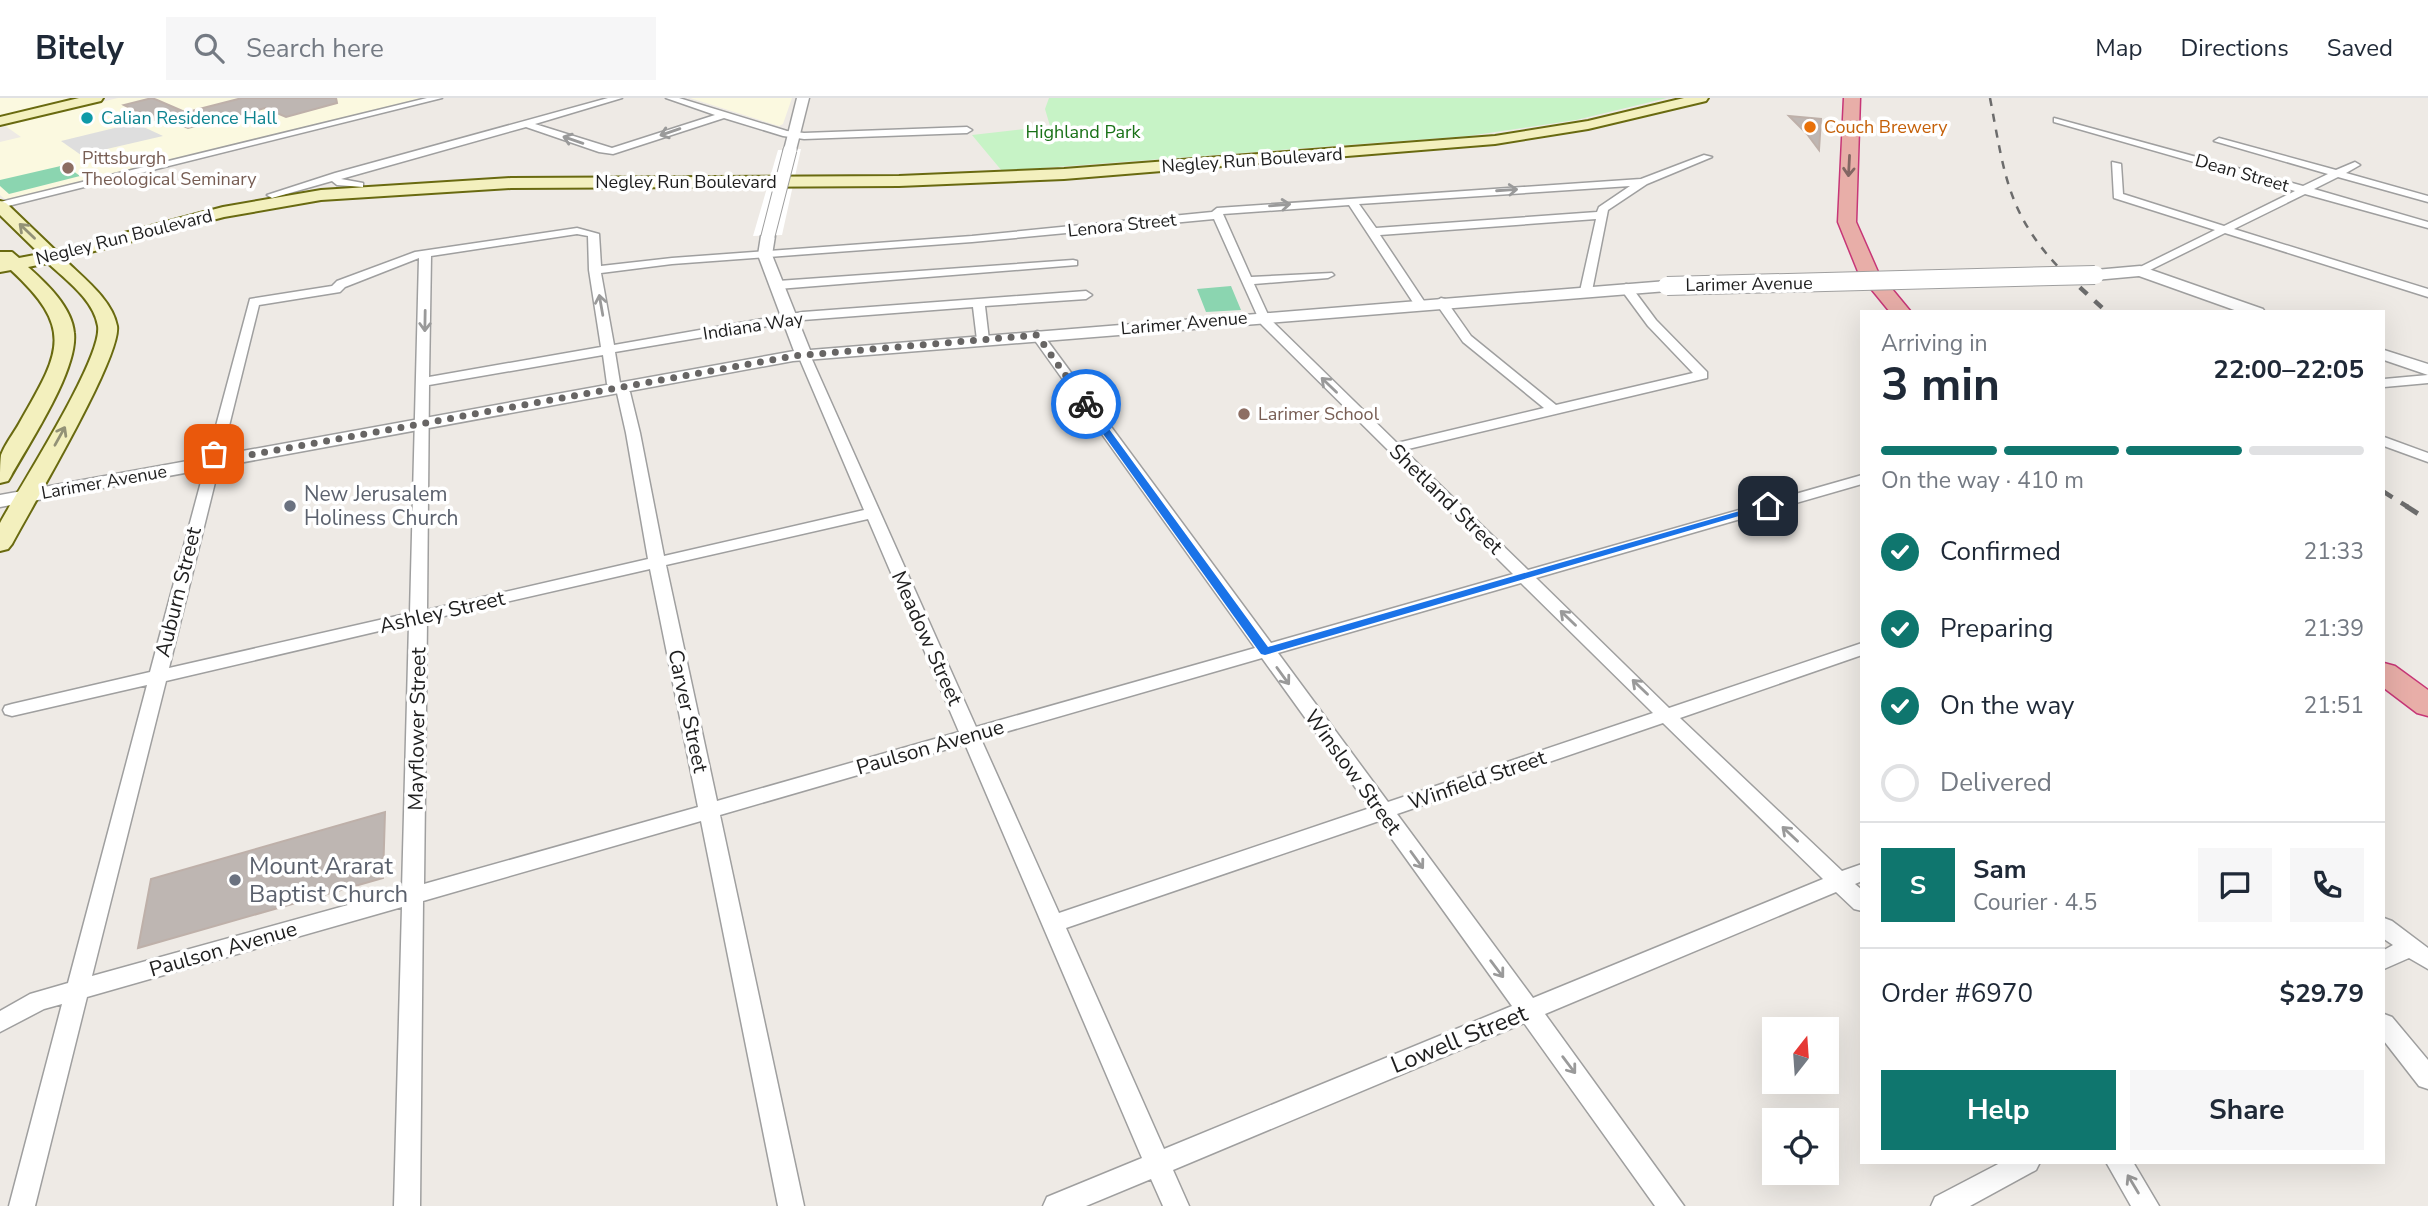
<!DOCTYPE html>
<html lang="en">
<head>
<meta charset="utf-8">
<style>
	:root { --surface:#fff; --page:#f6f6f7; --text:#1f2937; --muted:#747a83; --line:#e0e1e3; --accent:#0f766e }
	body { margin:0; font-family:"Nunito Sans",sans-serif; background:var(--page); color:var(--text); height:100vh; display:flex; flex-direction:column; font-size:26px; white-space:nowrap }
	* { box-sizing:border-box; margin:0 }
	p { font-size:23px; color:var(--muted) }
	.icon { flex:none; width:38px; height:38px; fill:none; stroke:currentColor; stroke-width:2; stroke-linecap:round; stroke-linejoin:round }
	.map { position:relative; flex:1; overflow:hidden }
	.side { position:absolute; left:1860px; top:212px; width:525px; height:854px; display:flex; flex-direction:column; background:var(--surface); border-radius:0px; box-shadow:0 7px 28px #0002 }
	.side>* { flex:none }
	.needle { width:46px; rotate:17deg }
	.buttons { position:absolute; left:1762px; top:919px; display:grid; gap:14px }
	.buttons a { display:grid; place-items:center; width:77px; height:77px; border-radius:0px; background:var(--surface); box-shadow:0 7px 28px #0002; font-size:35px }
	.pin { position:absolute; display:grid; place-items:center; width:60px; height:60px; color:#fff; margin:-30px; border-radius:14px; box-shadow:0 4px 10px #0006 }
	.courier { position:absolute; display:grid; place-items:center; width:70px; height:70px; margin:-35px; border:5px solid #1a73e8; border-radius:50%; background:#fff; color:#222; box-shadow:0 2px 9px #0007 }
	.summary em { font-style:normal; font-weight:700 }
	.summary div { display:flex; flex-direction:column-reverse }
	.summary { display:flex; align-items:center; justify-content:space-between; height:119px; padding:0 21px }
	h1 { font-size:46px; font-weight:700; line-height:52px }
	.bar { display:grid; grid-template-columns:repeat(4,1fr); gap:10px 7px; align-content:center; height:84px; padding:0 21px }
	.bar i { height:9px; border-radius:5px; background:var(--line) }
	.bar .active { background:var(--accent) }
	.bar p { grid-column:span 4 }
	.line { display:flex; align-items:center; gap:18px; padding:0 21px; border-top:2px solid var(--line) }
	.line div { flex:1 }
	.round { display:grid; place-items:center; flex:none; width:74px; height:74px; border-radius:0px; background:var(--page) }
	ol { padding:0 21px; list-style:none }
	li { display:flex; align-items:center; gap:21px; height:77px }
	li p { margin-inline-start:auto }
	li .icon { padding:7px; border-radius:50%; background:var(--accent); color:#fff; stroke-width:4 }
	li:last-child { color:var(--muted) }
	li i { width:38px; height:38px; border:4px solid var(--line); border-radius:50% }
	.cta { display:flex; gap:14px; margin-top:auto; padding:14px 21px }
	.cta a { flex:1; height:80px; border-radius:0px; background:var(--accent); color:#fff; font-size:28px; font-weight:700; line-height:80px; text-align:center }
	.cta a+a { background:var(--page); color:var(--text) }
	header { display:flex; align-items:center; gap:42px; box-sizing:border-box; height:98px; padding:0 35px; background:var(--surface); border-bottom:2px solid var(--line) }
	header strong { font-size:33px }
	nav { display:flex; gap:38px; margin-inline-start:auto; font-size:24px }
	.search { width:490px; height:63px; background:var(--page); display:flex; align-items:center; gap:18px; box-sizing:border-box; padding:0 24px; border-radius:0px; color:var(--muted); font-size:26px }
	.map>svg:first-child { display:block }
	.education { fill:#fbf9e0 }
	.park { fill:#c7f3c6 }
	.pitch { fill:#8bd5b0 }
	.parking { fill:#dedede }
	.pier { fill:#fff }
	.building { fill:#beb6b2; stroke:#beb0a9; stroke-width:2 }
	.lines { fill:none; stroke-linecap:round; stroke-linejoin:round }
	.minor-casing { stroke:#9f9f9f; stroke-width:3 }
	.tertiary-casing { stroke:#9f9f9f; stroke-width:3 }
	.secondary-casing { stroke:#696a10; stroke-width:4 }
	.trunk-casing { stroke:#c73677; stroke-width:3 }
	.minor { fill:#fff; fill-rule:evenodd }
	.tertiary { fill:#fff; fill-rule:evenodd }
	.secondary { fill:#f3f0be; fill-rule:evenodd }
	.trunk { fill:#e8aea8; fill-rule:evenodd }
	.rail-far2 { stroke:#6c6c6c; stroke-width:2.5; stroke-dasharray:8 8; stroke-linecap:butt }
	.rail-far1 { stroke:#6c6c6c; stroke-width:4.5; stroke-dasharray:10 10; stroke-linecap:butt }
	.rail { stroke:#6c6c6c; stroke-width:5; stroke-dasharray:14 14; stroke-linecap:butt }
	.tertiary-bridge-far1-casing { stroke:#9f9f9f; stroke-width:15; stroke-linecap:butt }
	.tertiary-bridge-casing { stroke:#9f9f9f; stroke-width:20; stroke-linecap:butt }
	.tertiary-bridge-far1 { stroke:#fff; stroke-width:13 }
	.tertiary-bridge { stroke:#fff; stroke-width:18 }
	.oneway { stroke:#9a9a9a }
	.oneway2 { stroke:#836663 }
	.oneway3 { stroke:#939276 }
	.route { fill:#1a73e8 }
	.done { stroke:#676564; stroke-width:7; stroke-dasharray:0 12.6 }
	.culture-dot { fill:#0f9aa8; stroke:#fff; stroke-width:2.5 }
	.food-dot { fill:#e8710a; stroke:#fff; stroke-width:2.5 }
	.education-dot { fill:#8d6e63; stroke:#fff; stroke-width:2.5 }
	.worship-dot { fill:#6b7280; stroke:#fff; stroke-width:2.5 }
	.labels { text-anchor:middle; stroke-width:7; stroke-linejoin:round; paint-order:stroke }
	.far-culture-label { font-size:18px; fill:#0d838f; stroke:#fff; text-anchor:start }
	.far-food-label { font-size:18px; fill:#c56008; stroke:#fff; text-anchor:start }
	.far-park-label { font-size:18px; fill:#197117; stroke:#fff }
	.far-education-label { font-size:18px; fill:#785e54; stroke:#fff; text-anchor:start }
	.far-street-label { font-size:18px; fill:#1e1e1e; stroke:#fff }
	.worship-label { font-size:21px; fill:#5b616d; stroke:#fff; text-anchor:start }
	.street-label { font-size:21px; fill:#1e1e1e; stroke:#fff }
	.near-worship-label { font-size:24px; fill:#5b616d; stroke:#fff; text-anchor:start }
	.near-street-label { font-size:24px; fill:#1e1e1e; stroke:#fff }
</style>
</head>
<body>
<header>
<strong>Bitely</strong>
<div class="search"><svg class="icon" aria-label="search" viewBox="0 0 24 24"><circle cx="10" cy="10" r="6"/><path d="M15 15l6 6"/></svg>Search here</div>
<nav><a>Map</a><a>Directions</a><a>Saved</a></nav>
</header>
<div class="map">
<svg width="2428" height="1108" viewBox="0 0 2428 1108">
	<rect width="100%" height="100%" fill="#eeeae5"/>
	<path class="education" d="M0,0H86L0,20Z
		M118,0H427L6,102L0,97V44L21,39L4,27Z
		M690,0H792L783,26L779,28Z"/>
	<path class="park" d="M1049,0H1667L1576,22L1468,38L1002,73L972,37L1050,28L1045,11Z"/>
	<path class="pitch" d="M65,67L80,78L9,96L0,88V82Z
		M1231,188L1241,212L1206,214L1197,191Z"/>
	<path class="parking" d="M135,25L163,38L81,57L61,43Z"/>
	<path class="pier" d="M801,51L782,137L753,138L778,52Z"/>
	<path class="building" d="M152,0L157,2L185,14L154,22L124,7Z
		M242,0H336L337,5L286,19L265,10L188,30L164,20Z
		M1789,18L1821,21L1819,52L1807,36Z
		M385,714L383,780L138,850L151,781Z"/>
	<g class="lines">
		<defs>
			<path id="minor" d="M427,0H442L0,110V104Z
				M608,0H622L535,26L612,50L715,17L666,0H679L787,33L804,35L967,29L972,32L967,35L804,41L783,38L724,20L613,56L599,54L526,29L341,81L363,85V89L337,87L332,83L272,100L267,97L335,75Z
				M2054,20L2303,88L2328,76L2214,43L2219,40L2336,72L2355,64L2360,67L2346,75L2428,98V104L2338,79L2314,91L2428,124V130L2305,96L2234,131L2428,191V199L2225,135L2144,175H2136V171L2215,132L2114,100L2112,64L2121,66L2123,96L2224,128L2295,93L2054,24Z
				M1704,57L1712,59L1647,86L1608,112L1592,193L1586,197L1580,193L1596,121L1380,137L1426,206L1420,210L1416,209L1349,107L1223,116L1251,179L1332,175L1334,177L1328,180L1254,186L1270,221L1397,345L1544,310L1463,244L1435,204L1441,200L1445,201L1471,238L1556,307L1693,275L1648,228L1620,190L1626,186L1630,187L1656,222L1707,274V280L1404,352L1528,472L1862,377V386L1536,480L1669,610L1862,545V557L1680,620L1842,773L1862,766V783L1855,786L1862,792V813L1854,811L1836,794L1545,916L1684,1108H1655L1524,925L1173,1072L1189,1108H1163L1151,1081L1086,1108H1043L1047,1099L1142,1060L965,646L720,717L804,1108H778L701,723L423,803L420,1108H394L402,809L87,899L35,1108H9L62,906L44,911L0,934V913L30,896L68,885L147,587L12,618L5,616L3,612L5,608L12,606L150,574L250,201L332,188L337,183L415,154L577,130L599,136L601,168L672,160L972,138L1212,114L1217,110L1641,81ZM1630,88L1599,109L1597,114L1376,130L1359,106ZM1214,121L1261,226L1513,476L1271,545L1041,234L1037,233L1031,237L1255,550L976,629L810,257L804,253L798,257L864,412L664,458L640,335L630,294L620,285L615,254L803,222L973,209L977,242L983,246L989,242L985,208L1086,201L1092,197L1086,193L803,214L614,247L601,175L672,166L972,144ZM577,136L588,138L589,172L601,249L429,279L431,158ZM419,160L410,515L169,570L259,207L340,194L345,189ZM603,257L607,286L617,295L626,335L648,461L427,512L429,287ZM868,421L959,634L717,703L666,467ZM650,471L698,709L424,786L427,522ZM1521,485L1653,615L1388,704L1278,555ZM409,526L402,792L92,878L166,583ZM1262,560L1370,710L1059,815L981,641ZM1663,625L1823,781L1533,900L1397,716ZM1379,723L1512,908L1164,1051L1066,830Z
				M1073,162L1077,163V167L778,191L772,187L778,183Z
				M2428,277V285L2384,289V281Z
				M2384,339L2428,355V364L2384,348Z
				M2384,820L2392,823L2428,850V871L2409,860L2384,871V852L2393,847L2384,841Z
				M2384,916L2392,919L2428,962V991L2419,988L2384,943Z
				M2002,1064H2040L2036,1072L1970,1108H1931L1935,1099Z
				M2106,1064H2133L2159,1108H2131Z"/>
			<path id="tertiary" d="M797,0H809L796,52L790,56L784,52Z
				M768,134L775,138L772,157L810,252L1667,183L1675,188L1667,193L793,263L0,409V397L794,253L758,157L761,138Z
				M2140,168L2263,211L2265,214H2240L2139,178L2095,182L2087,177L2095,172Z
				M2384,252L2428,266V277L2384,262Z"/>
			<path id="secondary" d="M79,0H103L101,3L0,27V19Z
				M1684,0H1708L1706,3L1588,31L1495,46L1064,81L899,88L511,90L321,102L224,119L64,161C82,179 112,201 117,228C122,258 31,410 12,446L8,451L0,453V425C19,390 103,260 98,228C94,202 66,182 48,165L28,169C46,185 72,209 74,235C78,272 30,344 11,378L8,383L0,385C0,376 0,365 1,357C5,346 14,335 20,324C59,255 76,232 11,172L0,174V154H12L19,160L40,156L0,117V103L6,105L56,153L223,109L321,92L511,80L899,78L1064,71L1495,38L1588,23Z"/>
			<path id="trunk" d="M1844,0H1860L1856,124L1878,174L1911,214H1890L1859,176L1838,124Z
				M2384,565L2395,568L2428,592V618L2417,615L2384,590Z"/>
		</defs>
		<use href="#minor" class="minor-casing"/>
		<use href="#tertiary" class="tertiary-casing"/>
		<use href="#secondary" class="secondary-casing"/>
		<use href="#trunk" class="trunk-casing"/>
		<use href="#minor" class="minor"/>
		<use href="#tertiary" class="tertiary"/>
		<use href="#secondary" class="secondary"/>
		<use href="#trunk" class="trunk"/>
		<path class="rail-far2" d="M1990,0C2005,78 2007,118 2067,178"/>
		<path class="rail-far1" d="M2065,176L2107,214
			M2384,394L2408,409"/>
		<path class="rail" d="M2406,408L2428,422"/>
		<defs>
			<path id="tertiary-bridge-far1" d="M768,138L790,52
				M2061,178L2095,177"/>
			<path id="tertiary-bridge" d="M1667,188L2095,177"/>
		</defs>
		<use href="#tertiary-bridge-far1" class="tertiary-bridge-far1-casing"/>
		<use href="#tertiary-bridge" class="tertiary-bridge-casing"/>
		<use href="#tertiary-bridge-far1" class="tertiary-bridge-far1"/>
		<use href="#tertiary-bridge" class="tertiary-bridge"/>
	</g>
	<defs><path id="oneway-shaft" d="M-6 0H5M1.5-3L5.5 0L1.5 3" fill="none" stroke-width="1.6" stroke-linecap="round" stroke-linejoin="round" transform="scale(1.75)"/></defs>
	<g class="oneway">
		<use href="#oneway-shaft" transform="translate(670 34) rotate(161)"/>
		<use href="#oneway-shaft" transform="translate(573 42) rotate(-161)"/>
		<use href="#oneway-shaft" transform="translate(1507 92) rotate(-4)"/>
		<use href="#oneway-shaft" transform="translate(1280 107) rotate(-5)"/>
		<use href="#oneway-shaft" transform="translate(601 207) rotate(-100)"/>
		<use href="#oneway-shaft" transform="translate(425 223) rotate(91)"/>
		<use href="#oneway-shaft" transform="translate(1329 287) rotate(-136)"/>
		<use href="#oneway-shaft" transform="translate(1568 520) rotate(-136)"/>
		<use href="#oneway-shaft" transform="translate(1283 578) rotate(54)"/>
		<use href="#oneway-shaft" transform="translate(1640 589) rotate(-136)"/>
		<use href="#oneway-shaft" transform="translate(1790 736) rotate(-137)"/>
		<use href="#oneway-shaft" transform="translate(1417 762) rotate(54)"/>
		<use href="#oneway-shaft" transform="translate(1497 871) rotate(53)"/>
		<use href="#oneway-shaft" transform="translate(1569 967) rotate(53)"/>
		<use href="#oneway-shaft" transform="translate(2133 1086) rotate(-121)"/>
	</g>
	<use class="oneway2" href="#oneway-shaft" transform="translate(1849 68) rotate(93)"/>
	<g class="oneway3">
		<use href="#oneway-shaft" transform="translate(27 133) rotate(-136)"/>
		<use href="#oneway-shaft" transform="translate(60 338) rotate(-61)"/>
	</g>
	<path class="route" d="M1083,305H1090L1268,549L1764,406L1773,408L1265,557L1261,556L1083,308Z"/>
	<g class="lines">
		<path class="done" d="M214,356L211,364L793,258L1037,237L1086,306"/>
	</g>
	<circle class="culture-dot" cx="87" cy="20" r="7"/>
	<circle class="food-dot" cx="1810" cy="29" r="7"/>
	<g class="education-dot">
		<circle cx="68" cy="70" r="7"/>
		<circle cx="1244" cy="316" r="7"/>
	</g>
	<g class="worship-dot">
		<circle cx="290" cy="408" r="7"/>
		<circle cx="235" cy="782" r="7"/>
	</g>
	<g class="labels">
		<g class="far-culture-label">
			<text x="101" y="26">Calian Residence Hall</text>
		</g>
		<g class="far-food-label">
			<text x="1824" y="35">Couch Brewery</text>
		</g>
		<g class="far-park-label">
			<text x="1083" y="40">Highland Park</text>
		</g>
		<g class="far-education-label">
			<text x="82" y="66">Pittsburgh<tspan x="82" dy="21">Theological Seminary</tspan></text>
			<text x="1258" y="322">Larimer School</text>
		</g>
		<g class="far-street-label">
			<text transform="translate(1252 62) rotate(-4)" y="6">Negley Run Boulevard</text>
			<text transform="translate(2242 75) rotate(16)" y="6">Dean Street</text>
			<text x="686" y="90">Negley Run Boulevard</text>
			<text transform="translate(1122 127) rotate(-6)" y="6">Lenora Street</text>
			<text transform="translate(124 139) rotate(-14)" y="6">Negley Run Boulevard</text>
			<text transform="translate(1749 186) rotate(-1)" y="6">Larimer Avenue</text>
			<text transform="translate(1184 225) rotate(-5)" y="6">Larimer Avenue</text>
			<text transform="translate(753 228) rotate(-9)" y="6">Indiana Way</text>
			<text transform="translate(104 384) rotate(-10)" y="6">Larimer Avenue</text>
		</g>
		<g class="worship-label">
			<text x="304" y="403">New Jerusalem<tspan x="304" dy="24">Holiness Church</tspan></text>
		</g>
		<g class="street-label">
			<text transform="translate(1446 401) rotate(44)" y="7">Shetland Street</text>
			<text transform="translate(178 494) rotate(-76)" y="7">Auburn Street</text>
			<text transform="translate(442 514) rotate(-13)" y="7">Ashley Street</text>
			<text transform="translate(927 540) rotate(66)" y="7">Meadow Street</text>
			<text transform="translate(688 613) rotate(78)" y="7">Carver Street</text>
			<text transform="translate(417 631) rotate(-89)" y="7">Mayflower Street</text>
			<text transform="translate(930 649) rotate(-16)" y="7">Paulson Avenue</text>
			<text transform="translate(1353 674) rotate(54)" y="7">Winslow Street</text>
			<text transform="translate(1477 682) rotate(-19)" y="7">Winfield Street</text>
			<text transform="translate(223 851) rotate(-16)" y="7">Paulson Avenue</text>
		</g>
		<g class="near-worship-label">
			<text x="249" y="776">Mount Ararat<tspan x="249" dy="28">Baptist Church</tspan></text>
		</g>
		<g class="near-street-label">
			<text transform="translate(1459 941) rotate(-22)" y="8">Lowell Street</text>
		</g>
	</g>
</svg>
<div class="buttons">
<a><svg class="needle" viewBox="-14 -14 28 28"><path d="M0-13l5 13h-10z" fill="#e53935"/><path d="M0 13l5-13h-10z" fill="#747a83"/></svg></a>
<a><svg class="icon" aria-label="locate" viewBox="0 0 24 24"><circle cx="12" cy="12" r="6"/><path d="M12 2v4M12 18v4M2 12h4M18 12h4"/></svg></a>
</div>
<div class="pin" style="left:214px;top:356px;background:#ea580c"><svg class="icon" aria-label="bag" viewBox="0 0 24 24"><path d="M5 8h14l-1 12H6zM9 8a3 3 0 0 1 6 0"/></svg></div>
<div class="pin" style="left:1768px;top:408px;background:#1f2937"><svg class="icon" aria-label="home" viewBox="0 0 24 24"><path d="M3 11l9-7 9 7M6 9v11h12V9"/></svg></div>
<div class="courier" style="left:1086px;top:306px"><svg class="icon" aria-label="bike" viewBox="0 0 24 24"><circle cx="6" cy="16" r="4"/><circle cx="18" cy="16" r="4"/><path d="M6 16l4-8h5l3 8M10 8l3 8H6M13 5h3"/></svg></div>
<section class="side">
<div class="summary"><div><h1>3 min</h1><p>Arriving in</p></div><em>22:00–22:05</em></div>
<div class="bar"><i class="active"></i><i class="active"></i><i class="active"></i><i></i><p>On the way · 410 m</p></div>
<ol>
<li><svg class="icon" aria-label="check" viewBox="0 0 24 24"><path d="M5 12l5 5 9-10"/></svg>Confirmed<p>21:33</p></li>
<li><svg class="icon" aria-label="check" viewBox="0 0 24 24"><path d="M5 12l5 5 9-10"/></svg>Preparing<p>21:39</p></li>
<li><svg class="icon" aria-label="check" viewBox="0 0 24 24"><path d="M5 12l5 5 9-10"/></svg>On the way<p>21:51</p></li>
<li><i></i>Delivered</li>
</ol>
<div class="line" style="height:126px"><b class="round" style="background:var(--accent);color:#fff">S</b><div><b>Sam</b><p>Courier · 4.5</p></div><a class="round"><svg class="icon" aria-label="chat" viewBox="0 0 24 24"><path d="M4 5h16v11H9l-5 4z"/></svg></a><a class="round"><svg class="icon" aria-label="phone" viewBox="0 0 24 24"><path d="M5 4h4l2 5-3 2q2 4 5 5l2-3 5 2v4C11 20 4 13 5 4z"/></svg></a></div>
<div class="line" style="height:91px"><div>Order #6970</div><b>$29.79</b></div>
<div class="cta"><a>Help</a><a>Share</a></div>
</section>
</div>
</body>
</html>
